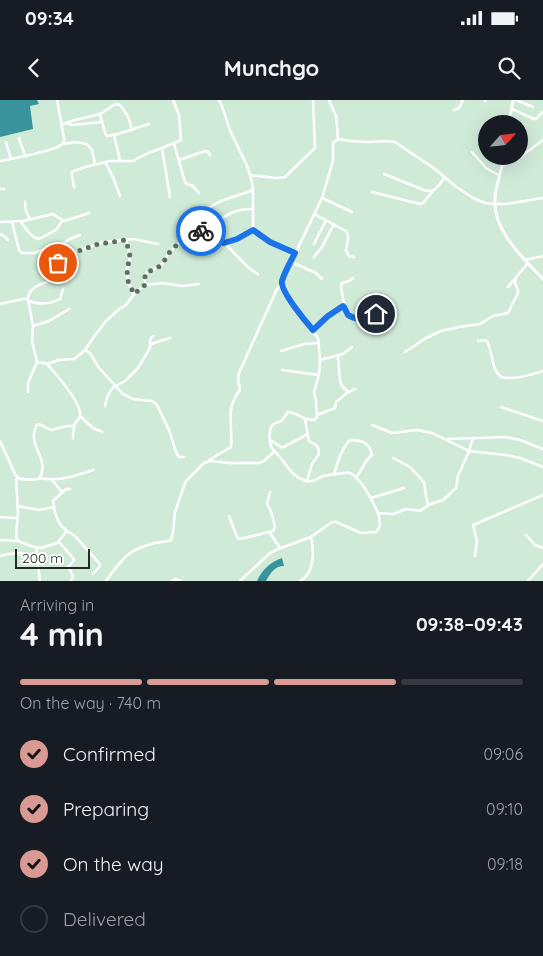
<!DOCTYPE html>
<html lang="en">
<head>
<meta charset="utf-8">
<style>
	:root { --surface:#171b24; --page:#20242c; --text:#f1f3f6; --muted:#9ea1a6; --line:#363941; --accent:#d89a93 }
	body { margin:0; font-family:Quicksand,sans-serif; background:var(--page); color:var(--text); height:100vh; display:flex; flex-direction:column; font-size:19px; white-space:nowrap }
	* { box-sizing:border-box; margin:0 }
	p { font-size:16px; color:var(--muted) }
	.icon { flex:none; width:28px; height:28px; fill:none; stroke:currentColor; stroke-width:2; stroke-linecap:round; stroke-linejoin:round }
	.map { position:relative; height:481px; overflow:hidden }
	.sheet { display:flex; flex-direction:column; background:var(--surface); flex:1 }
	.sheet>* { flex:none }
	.needle { width:32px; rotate:63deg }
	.buttons { position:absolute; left:478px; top:15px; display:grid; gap:10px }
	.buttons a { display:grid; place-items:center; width:50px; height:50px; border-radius:50%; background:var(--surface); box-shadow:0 5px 20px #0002; font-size:25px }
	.scale { position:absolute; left:15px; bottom:12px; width:75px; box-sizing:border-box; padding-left:5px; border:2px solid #212b24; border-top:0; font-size:14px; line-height:18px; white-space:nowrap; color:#212b24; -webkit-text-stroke:4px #fff; paint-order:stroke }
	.pin { position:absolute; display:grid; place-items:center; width:42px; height:42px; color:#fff; margin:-21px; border:2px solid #fff; border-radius:50%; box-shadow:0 1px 5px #0007 }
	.courier { position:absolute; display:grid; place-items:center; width:50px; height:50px; margin:-25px; border:4px solid #1a73e8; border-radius:50%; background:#fff; color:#222; box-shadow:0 1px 6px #0007 }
	.summary em { font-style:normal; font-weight:800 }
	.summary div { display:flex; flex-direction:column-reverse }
	.summary { display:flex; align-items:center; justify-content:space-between; height:85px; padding:0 20px }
	h1 { font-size:32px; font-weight:800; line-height:38px }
	.bar { display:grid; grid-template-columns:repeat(4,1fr); gap:8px 5px; align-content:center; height:60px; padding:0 20px }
	.bar i { height:6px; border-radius:4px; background:var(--line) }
	.bar .selected { background:var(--accent) }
	.bar p { grid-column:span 4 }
	ol { padding:0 20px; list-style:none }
	li { display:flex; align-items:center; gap:15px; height:55px }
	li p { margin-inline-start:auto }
	li .icon { padding:5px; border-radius:50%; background:var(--accent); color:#111; stroke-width:4 }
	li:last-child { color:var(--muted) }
	li i { width:28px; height:28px; border:2px solid var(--line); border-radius:50% }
	.status { display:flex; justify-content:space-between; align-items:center; height:35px; padding:0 25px; background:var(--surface); direction:ltr }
	.status svg { height:14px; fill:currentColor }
	header { display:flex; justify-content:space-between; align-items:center; height:65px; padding:0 20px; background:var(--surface); font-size:22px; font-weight:800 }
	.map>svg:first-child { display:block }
	.water { fill:#39939d }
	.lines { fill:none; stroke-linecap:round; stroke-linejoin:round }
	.minor { stroke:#fff; stroke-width:2.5 }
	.tertiary { stroke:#fff; stroke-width:3 }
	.done { stroke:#5e6e63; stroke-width:5; stroke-dasharray:0 9 }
	.route { stroke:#1a73e8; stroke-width:6 }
</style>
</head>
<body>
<div class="status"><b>09:34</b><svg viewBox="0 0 49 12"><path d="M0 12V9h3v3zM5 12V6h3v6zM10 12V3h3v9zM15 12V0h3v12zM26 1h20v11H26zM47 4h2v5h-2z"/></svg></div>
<header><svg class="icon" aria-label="back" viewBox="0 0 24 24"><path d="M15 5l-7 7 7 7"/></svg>Munchgo<svg class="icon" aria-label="search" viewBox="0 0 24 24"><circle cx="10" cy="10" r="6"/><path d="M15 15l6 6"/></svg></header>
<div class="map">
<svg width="543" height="481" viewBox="0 0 543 481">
	<rect width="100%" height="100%" fill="#d0ead8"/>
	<path class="water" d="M0,0H37L39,4L30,6L33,29L0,37Z
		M282,458L284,466C274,466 270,474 266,481H257C262,470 270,462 282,458Z"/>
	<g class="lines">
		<path class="minor" d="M485,0V1
			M516,0L533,7
			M512,9L534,19H536L543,12
			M454,10L459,8L463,0
			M100,14L105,33L107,36L118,34L149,24
			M66,23L72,25L102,22
			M61,25L75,20L100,14L114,5L117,4L120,5L128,16L132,30
			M114,35L120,60
			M19,38L25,56
			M338,39C348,41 359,42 370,42C379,42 387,40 395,42L435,69L455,86L473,98L485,103L495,104H506L543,98
			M6,42L11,59
			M64,44L75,42L87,44L92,50L95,64
			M174,44L185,82L187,84L193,86L199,93
			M162,48L170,97
			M472,52L486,68L500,76
			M179,60L205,51L208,52L210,55
			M0,61C12,59 53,51 61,45C65,42 64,42 64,38L57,0
			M105,62L113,77L120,96
			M503,65L519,58L543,40
			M384,74L424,90C435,94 438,86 444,78
			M250,75L276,78L285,77L315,48L313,0
			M74,87L72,76V72L74,71L85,67L110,61H133L148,53L162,48L181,40L179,15L173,0
			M0,89H4
			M253,90V130
			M372,92L420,104L423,103L432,92
			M322,98L352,112
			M25,102L26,111L30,119
			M314,114L346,131C351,138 346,144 346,151L349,156L354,157
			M0,122L23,121L53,114L64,121L89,113
			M12,122L19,150L22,153H35L44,149L57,147L70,139L80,135
			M21,122C26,128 31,138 39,139L56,130L62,121
			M205,129C203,123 203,115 207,110C216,100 241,95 253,90C251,67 238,50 230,30C226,20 224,9 219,0
			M206,130C221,118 234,108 253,109
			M0,134L4,136L8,140
			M126,140L130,157L127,170L128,181L133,194
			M224,143L237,139L253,130L270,142L295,153
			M314,144L326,120
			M314,157L322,147L334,124
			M525,160L543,156
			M291,162L316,173L322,179
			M145,185C143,167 151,173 160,166C164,163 166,157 169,153C179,141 191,134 205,129C218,136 230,148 239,158C245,164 250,170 258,174
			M508,187L528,163
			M28,199C28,185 47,183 57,178L58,160L62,157L103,142L134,139L158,144
			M29,201C39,205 50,204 60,199L63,189
			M0,204L23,199H28L33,226L32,241L37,262L48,264L58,260L74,259L78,256L85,250L93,238L106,221L118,210L126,205L135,193L145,185L162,183L182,186L199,184
			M344,207C345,199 339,190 342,183L349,181L353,178
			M33,226L49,221L69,209
			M313,230L328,216L343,206L344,207L348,215C357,221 366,218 376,214
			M478,241L485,240L487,241C493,252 491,269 501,277C515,280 529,275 543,271
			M151,244L170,238
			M85,250L90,253L99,268L123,294L133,299L152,301L157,305L169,330L177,355L180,357H184
			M281,251L304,244L319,243
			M405,252L426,238L441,231L459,227L480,224L493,216L508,213L518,193V190L515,183L516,177
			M320,260L343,254L352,247
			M47,264C55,273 82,304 80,315C80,318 78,320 76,322C73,327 73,332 73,338
			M282,270L319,275
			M116,286L125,281L138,268L150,248V240L153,236
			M28,292V283L37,262
			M347,293L355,289
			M105,306C107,298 108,292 115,286
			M501,307L543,321
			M317,315L335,308L336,302L348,292L342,286L340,281L338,256
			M80,316L93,328L102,332
			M305,319L309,341L316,345L318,348L319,354L312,364L307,381
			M372,325L392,333L417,330L432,333L469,351L506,355L520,358L543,367
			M448,339L506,337L520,340L543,349
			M270,340L281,347H284C292,342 301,339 308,333
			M0,341L16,376C21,381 30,380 37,379H39C49,362 35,353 34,338C33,334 35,330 36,326L39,324L51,330L67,326H74
			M393,358L410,367L424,382L426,396L428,405
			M209,360L231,347C233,333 227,313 234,300C235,296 238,293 240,290L238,279L239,273L277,189L281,185
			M334,375C337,363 341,349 350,340C362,340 370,343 372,355L367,360L356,378
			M40,378C59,382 75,376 93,370
			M52,380L62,392
			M371,398L404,388
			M17,406L39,410L54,407
			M378,413L393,414L406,409L420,411L430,404L443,400L456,388L458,376L469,351L473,338
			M229,416L237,437L240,439L273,431L275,427L271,411L267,404L270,392
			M0,417L17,418
			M67,431L75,436L99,463L100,466L93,474
			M270,433L280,448
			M526,435L535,445L543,448
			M0,440L18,441L34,447L41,448L57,443L67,431C57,424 55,414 53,401L66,389H70
			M18,440L16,437L18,412L16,380L18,378
			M59,442L73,458L74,460L68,467L73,476L71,481
			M36,448L40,481
			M0,456L9,454L21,453
			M475,456L477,441L473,425L543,395
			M106,481C121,460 128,449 155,443C161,442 166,442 171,440L173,432L175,412L184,386L186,381L204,363L210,361L229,363H259L264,361L275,351
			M172,481L175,479L181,481
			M240,481L269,454L278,449L311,437L332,422H336L361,433L376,432C382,426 380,418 377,411C372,400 362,379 350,373C347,372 328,375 324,376C317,378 314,383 306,381C292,377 287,365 278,355C276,352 272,350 271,346C269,342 269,332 271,327C273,323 277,323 281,321C284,319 285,315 288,312C297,312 302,320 314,320L317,317L316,301L314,292L319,275L320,260L318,238L294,206L281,185L283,179L322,98L333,61V44L334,42L338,39L337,26L336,16L329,0
			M300,481C315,473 314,451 311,437
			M528,481L543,464"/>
		<path class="tertiary" d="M509,24L513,0
			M504,56C502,70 496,84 495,98C492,130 523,158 543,179"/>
	</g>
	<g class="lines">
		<path class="done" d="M58,163V160L62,157L98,144L126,140L130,156L127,170L128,181L134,194L145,185C143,168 151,173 160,166C164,163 166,157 169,153C177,143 189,135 201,131"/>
		<path class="route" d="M201,131L205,130L208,131L224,143L237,139L253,130L270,142L295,153C291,161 284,173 282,181C280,191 306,222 313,230L328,216L343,206L344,207L348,215C357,221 366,218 376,214"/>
	</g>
</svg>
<div class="buttons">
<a><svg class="needle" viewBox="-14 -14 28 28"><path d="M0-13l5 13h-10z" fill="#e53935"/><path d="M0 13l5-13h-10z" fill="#9ea1a6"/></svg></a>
</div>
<div class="scale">200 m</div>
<div class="pin" style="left:58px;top:163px;background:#ea580c"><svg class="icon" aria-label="bag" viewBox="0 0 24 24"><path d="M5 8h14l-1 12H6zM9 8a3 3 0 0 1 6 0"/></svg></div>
<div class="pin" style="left:376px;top:214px;background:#1f2937"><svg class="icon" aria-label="home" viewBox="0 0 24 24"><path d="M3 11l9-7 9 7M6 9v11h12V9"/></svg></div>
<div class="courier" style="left:201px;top:131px"><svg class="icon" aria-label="bike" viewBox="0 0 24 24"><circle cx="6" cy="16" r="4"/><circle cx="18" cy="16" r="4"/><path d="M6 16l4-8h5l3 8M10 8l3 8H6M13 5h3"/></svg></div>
</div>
<section class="sheet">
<div class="summary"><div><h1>4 min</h1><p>Arriving in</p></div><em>09:38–09:43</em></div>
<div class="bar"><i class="selected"></i><i class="selected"></i><i class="selected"></i><i></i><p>On the way · 740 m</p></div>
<ol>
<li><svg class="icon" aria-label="check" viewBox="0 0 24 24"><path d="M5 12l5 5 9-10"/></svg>Confirmed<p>09:06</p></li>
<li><svg class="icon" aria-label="check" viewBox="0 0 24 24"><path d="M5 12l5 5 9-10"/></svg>Preparing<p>09:10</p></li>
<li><svg class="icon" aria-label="check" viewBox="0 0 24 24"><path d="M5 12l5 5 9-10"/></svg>On the way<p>09:18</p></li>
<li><i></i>Delivered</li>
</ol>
</section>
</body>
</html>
